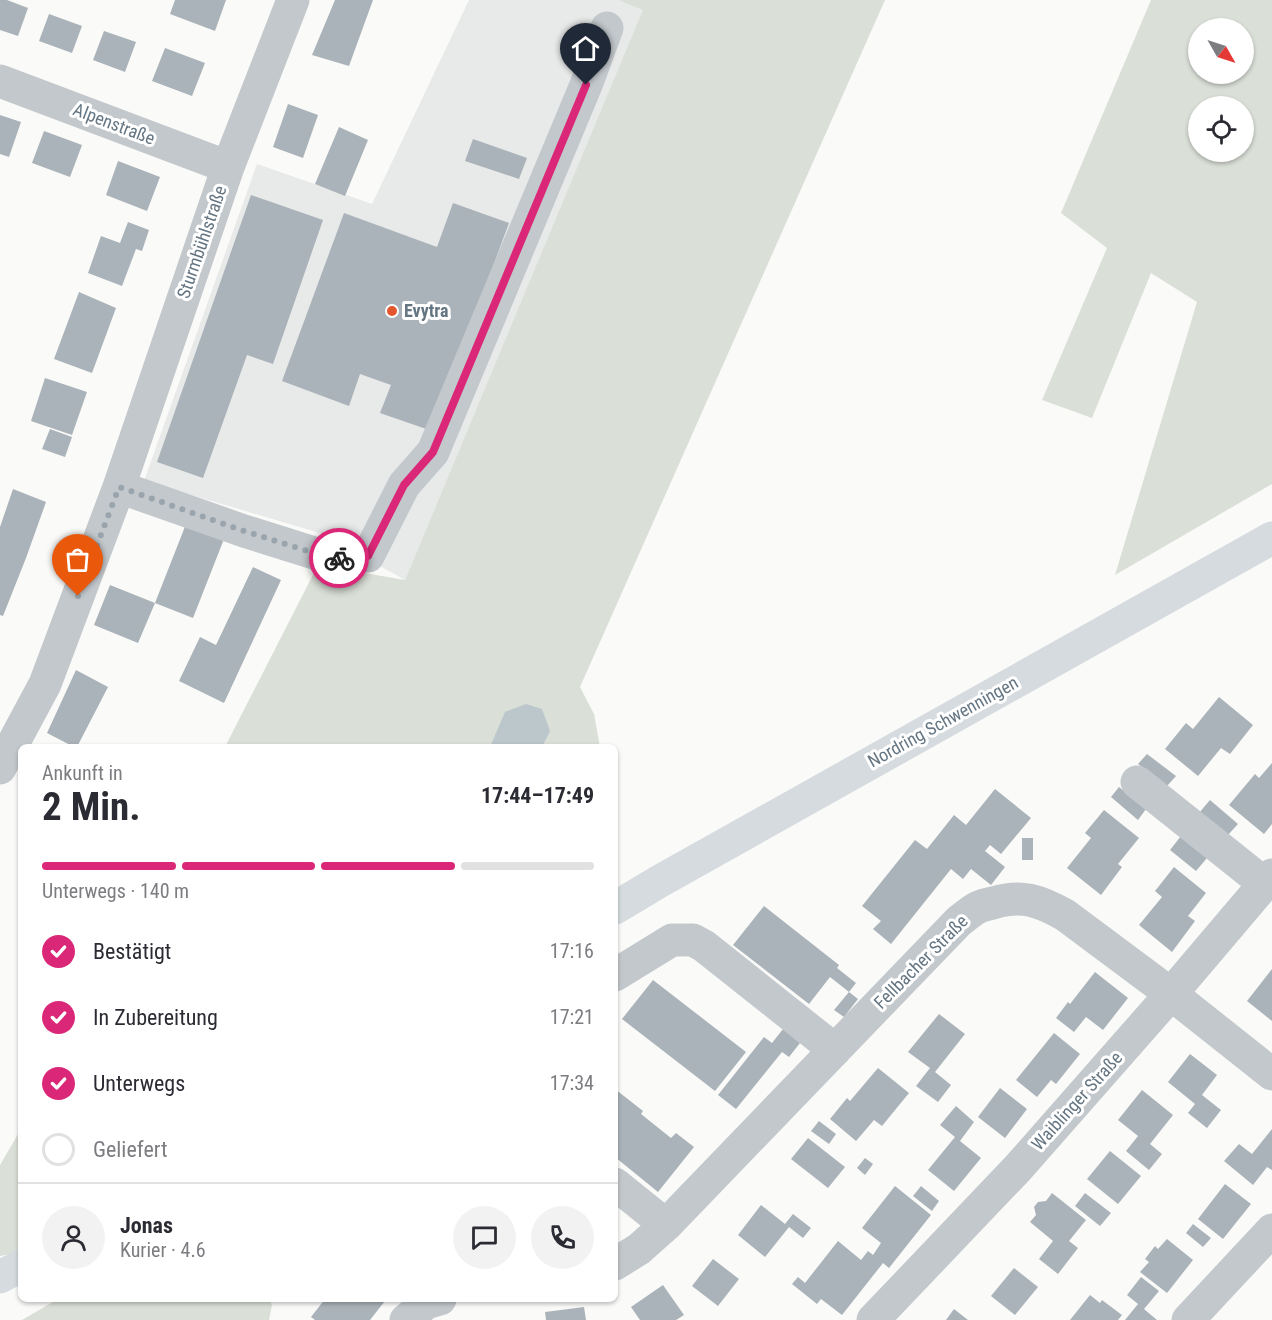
<!DOCTYPE html>
<html lang="de">
<head>
<meta charset="utf-8">
<style>
	:root { --surface:#fff; --page:#f2f2f3; --text:#2b2b33; --muted:#7c7c81; --line:#e1e1e2; --accent:#db2777 }
	body { margin:0; font-family:"Roboto Condensed",sans-serif; background:var(--page); color:var(--text); height:100vh; display:flex; flex-direction:column; font-size:22px; white-space:nowrap }
	* { box-sizing:border-box; margin:0 }
	p { font-size:20px; color:var(--muted) }
	.icon { flex:none; width:33px; height:33px; fill:none; stroke:currentColor; stroke-width:2; stroke-linecap:round; stroke-linejoin:round }
	.map { position:relative; flex:1; overflow:hidden }
	.drawer { position:absolute; left:18px; top:744px; width:600px; height:558px; display:flex; flex-direction:column; background:var(--surface); border-radius:9px; box-shadow:0 2px 4px #0004 }
	.drawer>* { flex:none }
	.needle { width:39px; rotate:129deg }
	.fabs { position:absolute; left:1188px; top:18px; display:grid; gap:12px }
	.fabs a { display:grid; place-items:center; width:66px; height:66px; border-radius:50%; background:var(--surface); box-shadow:0 2px 4px #0004; font-size:30px }
	.pin { position:absolute; display:grid; place-items:center; width:51px; height:51px; color:#fff; margin:-62px -26px; border-radius:50% 50% 50% 0; rotate:-45deg; box-shadow:0 0 6px #0007 }
	.pin .icon { rotate:45deg }
	.courier { position:absolute; display:grid; place-items:center; width:60px; height:60px; margin:-30px; border:4px solid #db2777; border-radius:50%; background:#fff; color:#222; box-shadow:0 2px 8px #0007 }
	.headline em { font-style:normal; font-weight:700 }
	.headline div { display:flex; flex-direction:column-reverse }
	.headline { display:flex; align-items:center; justify-content:space-between; height:102px; padding:0 24px }
	h1 { font-size:39px; font-weight:700; line-height:45px }
	.bar { display:grid; grid-template-columns:repeat(4,1fr); gap:9px 6px; align-content:center; height:72px; padding:0 24px }
	.bar i { height:8px; border-radius:4px; background:var(--line) }
	.bar .selected { background:var(--accent) }
	.bar p { grid-column:span 4 }
	.line { display:flex; align-items:center; gap:15px; padding:0 24px; border-top:2px solid var(--line) }
	.line div { flex:1 }
	.round { display:grid; place-items:center; flex:none; width:63px; height:63px; border-radius:32px; background:var(--page) }
	ol { padding:0 24px; list-style:none }
	li { display:flex; align-items:center; gap:18px; height:66px }
	li p { margin-inline-start:auto }
	li .icon { padding:6px; border-radius:50%; background:var(--accent); color:#fff; stroke-width:4 }
	li:last-child { color:var(--muted) }
	li i { width:33px; height:33px; border:3px solid var(--line); border-radius:50% }
	.map>svg:first-child { display:block }
	.built { fill:#e8e9e9 }
	.green { fill:#dadfd7; fill-rule:evenodd }
	.water { fill:#bbc7cb }
	.building { fill:#aab3b9 }
	.lines { fill:none; stroke-linecap:round; stroke-linejoin:round }
	.minor { stroke:#c3c8cc; stroke-width:33 }
	.major { stroke:#d6dbdf; stroke-width:33 }
	.done { stroke:#99a4ac; stroke-width:6; stroke-dasharray:0 10.8 }
	.route { stroke:#db2777; stroke-width:8 }
	.poi-dot { fill:#e4572e; stroke:#fff; stroke-width:2 }
	.labels { text-anchor:middle; stroke-width:6; stroke-linejoin:round; paint-order:stroke }
	.street-label { font-size:18px; fill:#657683; stroke:#fff }
	.poi-label { font-size:18px; font-weight:bold; fill:#657683; stroke:#fff; text-anchor:start }
</style>
</head>
<body>
<div class="map">
<svg width="1272" height="1320" viewBox="0 0 1272 1320">
	<rect width="100%" height="100%" fill="#fafaf8"/>
	<path class="built" d="M469,0H618L644,10L405,580L323,534L144,481L257,164L372,204Z"/>
	<path class="green" d="M618,0H885L580,687L594,714L600,747H225L318,565L405,580L643,10Z
		M1151,0H1272V484L1115,575L1197,302L1151,273L1092,418L1042,400L1107,248L1061,213ZM1244,28V74H1198V28ZM1244,106V152H1198V106Z
		M21,1129V1247L11,1254L0,1256V1165Z
		M58,1299H269L272,1305L269,1320H22Z"/>
	<path class="water" d="M526,704L542,709L550,731L542,747H490L505,712Z"/>
	<path class="building" d="M0,0H7L28,8L18,36L0,30Z
		M175,0H226L215,31L170,14Z
		M335,0H373L349,66L312,55Z
		M49,14L82,26L72,53L39,41Z
		M104,31L136,42L125,72L93,60Z
		M165,48L205,63L192,96L152,81Z
		M288,104L318,115L303,158L273,147Z
		M0,115L21,122L9,157L0,154Z
		M339,127L368,140L345,196L315,184Z
		M44,131L82,145L70,177L32,163Z
		M473,139L527,158L519,179L465,161Z
		M118,161L160,177L147,211L106,195Z
		M251,195L323,220L273,364L247,355L203,478L157,462Z
		M453,203L509,223L432,431L380,413L391,385L360,374L349,406L282,381L344,213L437,247Z
		M128,222L149,230L142,251L136,249L122,286L88,273L101,236L120,243Z
		M79,292L116,308L92,373L54,359Z
		M45,378L87,392L72,435L31,421Z
		M50,429L72,437L65,457L42,449Z
		M13,489L46,502L26,558L3,616L0,615V527Z
		M186,524L224,539L193,618L155,603Z
		M253,567L281,580L224,703L179,681L200,637L216,645Z
		M110,585L155,603L138,643L94,625Z
		M76,670L108,687L77,747H74L47,733Z
		M1219,697L1253,725L1230,754L1221,748L1198,776L1165,749L1186,723L1193,729Z
		M1147,754L1176,776L1167,786L1138,764Z
		M1272,763V824L1264,834L1229,805L1255,774L1259,778Z
		M1119,787L1146,809L1138,820L1111,797Z
		M995,789L1031,818L1001,854L990,845L985,851L1005,867L991,885L971,869L963,879L951,869L891,944L873,929L881,921L862,906L915,840L927,849L954,815L966,825Z
		M1210,800L1238,824L1227,836L1199,813Z
		M1104,810L1139,838L1118,864L1122,867L1101,895L1067,868L1091,838L1085,833Z
		M1181,836L1207,858L1196,871L1170,850Z
		M1022,838H1033V860H1022Z
		M1174,867L1206,893L1188,916L1195,921L1172,952L1139,925L1162,897L1155,891Z
		M764,906L839,965L837,968L856,983L849,992L830,977L809,1004L733,945Z
		M1272,969V1021L1247,1001Z
		M1095,972L1128,998L1103,1030L1086,1017L1074,1032L1056,1018L1068,1002L1070,1004Z
		M653,980L746,1052L715,1091L622,1019Z
		M849,992L858,999L844,1017L834,1010Z
		M939,1014L965,1034L935,1072L951,1085L938,1102L916,1086L930,1068L908,1052Z
		M783,1029L800,1043L789,1057L782,1052L736,1109L718,1095L764,1037L772,1043Z
		M1054,1033L1080,1054L1056,1084L1051,1080L1037,1097L1016,1080Z
		M1190,1054L1217,1075L1202,1095L1221,1110L1207,1128L1188,1113L1195,1104L1168,1082Z
		M878,1068L909,1093L882,1126L874,1120L856,1141L830,1119L847,1098L850,1101Z
		M1000,1088L1027,1109L1005,1138L978,1117Z
		M615,1089L643,1111L641,1114L671,1138L676,1133L694,1147L658,1192L615,1157Z
		M1142,1090L1173,1115L1150,1144L1162,1154L1149,1170L1126,1151L1138,1136L1118,1120Z
		M956,1106L974,1122L960,1141L981,1158L954,1191L928,1170L955,1137L940,1125Z
		M819,1121L836,1134L829,1144L811,1131Z
		M1272,1129V1170L1267,1167L1253,1185L1224,1161L1239,1144L1252,1154Z
		M808,1138L845,1167L828,1188L791,1159Z
		M1110,1151L1141,1176L1118,1204L1087,1179Z
		M865,1158L873,1164L865,1175L857,1168Z
		M1225,1184L1251,1204L1223,1239L1198,1219Z
		M895,1186L931,1215L889,1268L883,1263L842,1315L821,1299L817,1304L792,1284L798,1277L805,1283L838,1241L861,1260L868,1251L873,1255L881,1243L862,1228Z
		M921,1186L939,1201L932,1211L913,1196Z
		M1052,1193L1086,1220L1069,1241L1078,1248L1058,1274L1039,1259L1053,1241L1030,1222L1036,1215L1034,1207L1038,1202L1046,1201Z
		M1085,1193L1111,1213L1100,1226L1075,1206Z
		M761,1205L785,1224L793,1214L811,1228L803,1238L789,1227L765,1257L738,1235Z
		M1193,1224L1211,1238L1203,1247L1186,1233Z
		M1167,1239L1193,1260L1167,1293L1140,1272L1149,1262L1145,1259L1155,1246L1158,1249Z
		M713,1259L739,1279L718,1306L692,1286Z
		M1014,1268L1038,1287L1015,1315L991,1296Z
		M1141,1277L1159,1291L1144,1309L1157,1320H1125L1138,1304L1127,1295Z
		M663,1285L684,1315L676,1320H640L631,1307Z
		M1090,1295L1100,1303L1102,1300L1122,1315L1118,1320H1070Z
		M325,1299H382L385,1301L370,1320H315L311,1317Z
		M584,1307L586,1320H546L545,1312Z
		M954,1309L968,1320H946Z"/>
	<g class="lines">
		<path class="minor" d="M0,81L228,167
			M119,487L244,531L330,558L368,556L404,485L433,452L586,85L607,28
			M0,768L45,684L119,487L228,167L293,0
			M1137,782L1265,884
			M615,975L672,940H693L704,946L835,1050
			M615,1184L666,1225
			M615,1264L639,1249L666,1225L959,921C966,916 972,910 979,907C983,905 988,904 993,903C1022,894 1040,901 1065,915L1171,994L1272,1074
			M406,1320L426,1303L440,1299
			M873,1320L1017,1169L1171,994L1272,875
			M1188,1320L1272,1230"/>
		<path class="major" d="M615,908L660,881L1272,538
			M0,1277L21,1266"/>
	</g>
	<g class="lines">
		<path class="done" d="M78,596L119,487L244,531L330,558H339"/>
		<path class="route" d="M339,558L368,556L404,485L433,452L586,85"/>
	</g>
	<circle class="poi-dot" cx="392" cy="311" r="6"/>
	<g class="labels">
		<g class="street-label">
			<text transform="translate(114 124) rotate(21)" y="6">Alpenstraße</text>
			<text transform="translate(202 242) rotate(-71)" y="6">Sturmbühlstraße</text>
			<text transform="translate(943 722) rotate(-29)" y="6">Nordring Schwenningen</text>
			<text transform="translate(921 962) rotate(-45)" y="6">Fellbacher Straße</text>
			<text transform="translate(1077 1101) rotate(-48)" y="6">Waiblinger Straße</text>
		</g>
		<g class="poi-label">
			<text x="404" y="317">Evytra</text>
		</g>
	</g>
</svg>
<div class="fabs">
<a><svg class="needle" viewBox="-14 -14 28 28"><path d="M0-13l5 13h-10z" fill="#e53935"/><path d="M0 13l5-13h-10z" fill="#7c7c81"/></svg></a>
<a><svg class="icon" aria-label="locate" viewBox="0 0 24 24"><circle cx="12" cy="12" r="6"/><path d="M12 2v4M12 18v4M2 12h4M18 12h4"/></svg></a>
</div>
<div class="pin" style="left:78px;top:596px;background:#ea580c"><svg class="icon" aria-label="bag" viewBox="0 0 24 24"><path d="M5 8h14l-1 12H6zM9 8a3 3 0 0 1 6 0"/></svg></div>
<div class="pin" style="left:586px;top:85px;background:#1f2937"><svg class="icon" aria-label="home" viewBox="0 0 24 24"><path d="M3 11l9-7 9 7M6 9v11h12V9"/></svg></div>
<div class="courier" style="left:339px;top:558px"><svg class="icon" aria-label="bike" viewBox="0 0 24 24"><circle cx="6" cy="16" r="4"/><circle cx="18" cy="16" r="4"/><path d="M6 16l4-8h5l3 8M10 8l3 8H6M13 5h3"/></svg></div>
<section class="drawer">
<div class="headline"><div><h1>2 Min.</h1><p>Ankunft in</p></div><em>17:44–17:49</em></div>
<div class="bar"><i class="selected"></i><i class="selected"></i><i class="selected"></i><i></i><p>Unterwegs · 140 m</p></div>
<ol>
<li><svg class="icon" aria-label="check" viewBox="0 0 24 24"><path d="M5 12l5 5 9-10"/></svg>Bestätigt<p>17:16</p></li>
<li><svg class="icon" aria-label="check" viewBox="0 0 24 24"><path d="M5 12l5 5 9-10"/></svg>In Zubereitung<p>17:21</p></li>
<li><svg class="icon" aria-label="check" viewBox="0 0 24 24"><path d="M5 12l5 5 9-10"/></svg>Unterwegs<p>17:34</p></li>
<li><i></i>Geliefert</li>
</ol>
<div class="line" style="height:108px"><a class="round"><svg class="icon" aria-label="person" viewBox="0 0 24 24"><circle cx="12" cy="8" r="4"/><path d="M4 21q1-7 8-7t8 7"/></svg></a><div><b>Jonas</b><p>Kurier · 4.6</p></div><a class="round"><svg class="icon" aria-label="chat" viewBox="0 0 24 24"><path d="M4 5h16v11H9l-5 4z"/></svg></a><a class="round"><svg class="icon" aria-label="phone" viewBox="0 0 24 24"><path d="M5 4h4l2 5-3 2q2 4 5 5l2-3 5 2v4C11 20 4 13 5 4z"/></svg></a></div>
</section>
</div>
</body>
</html>
